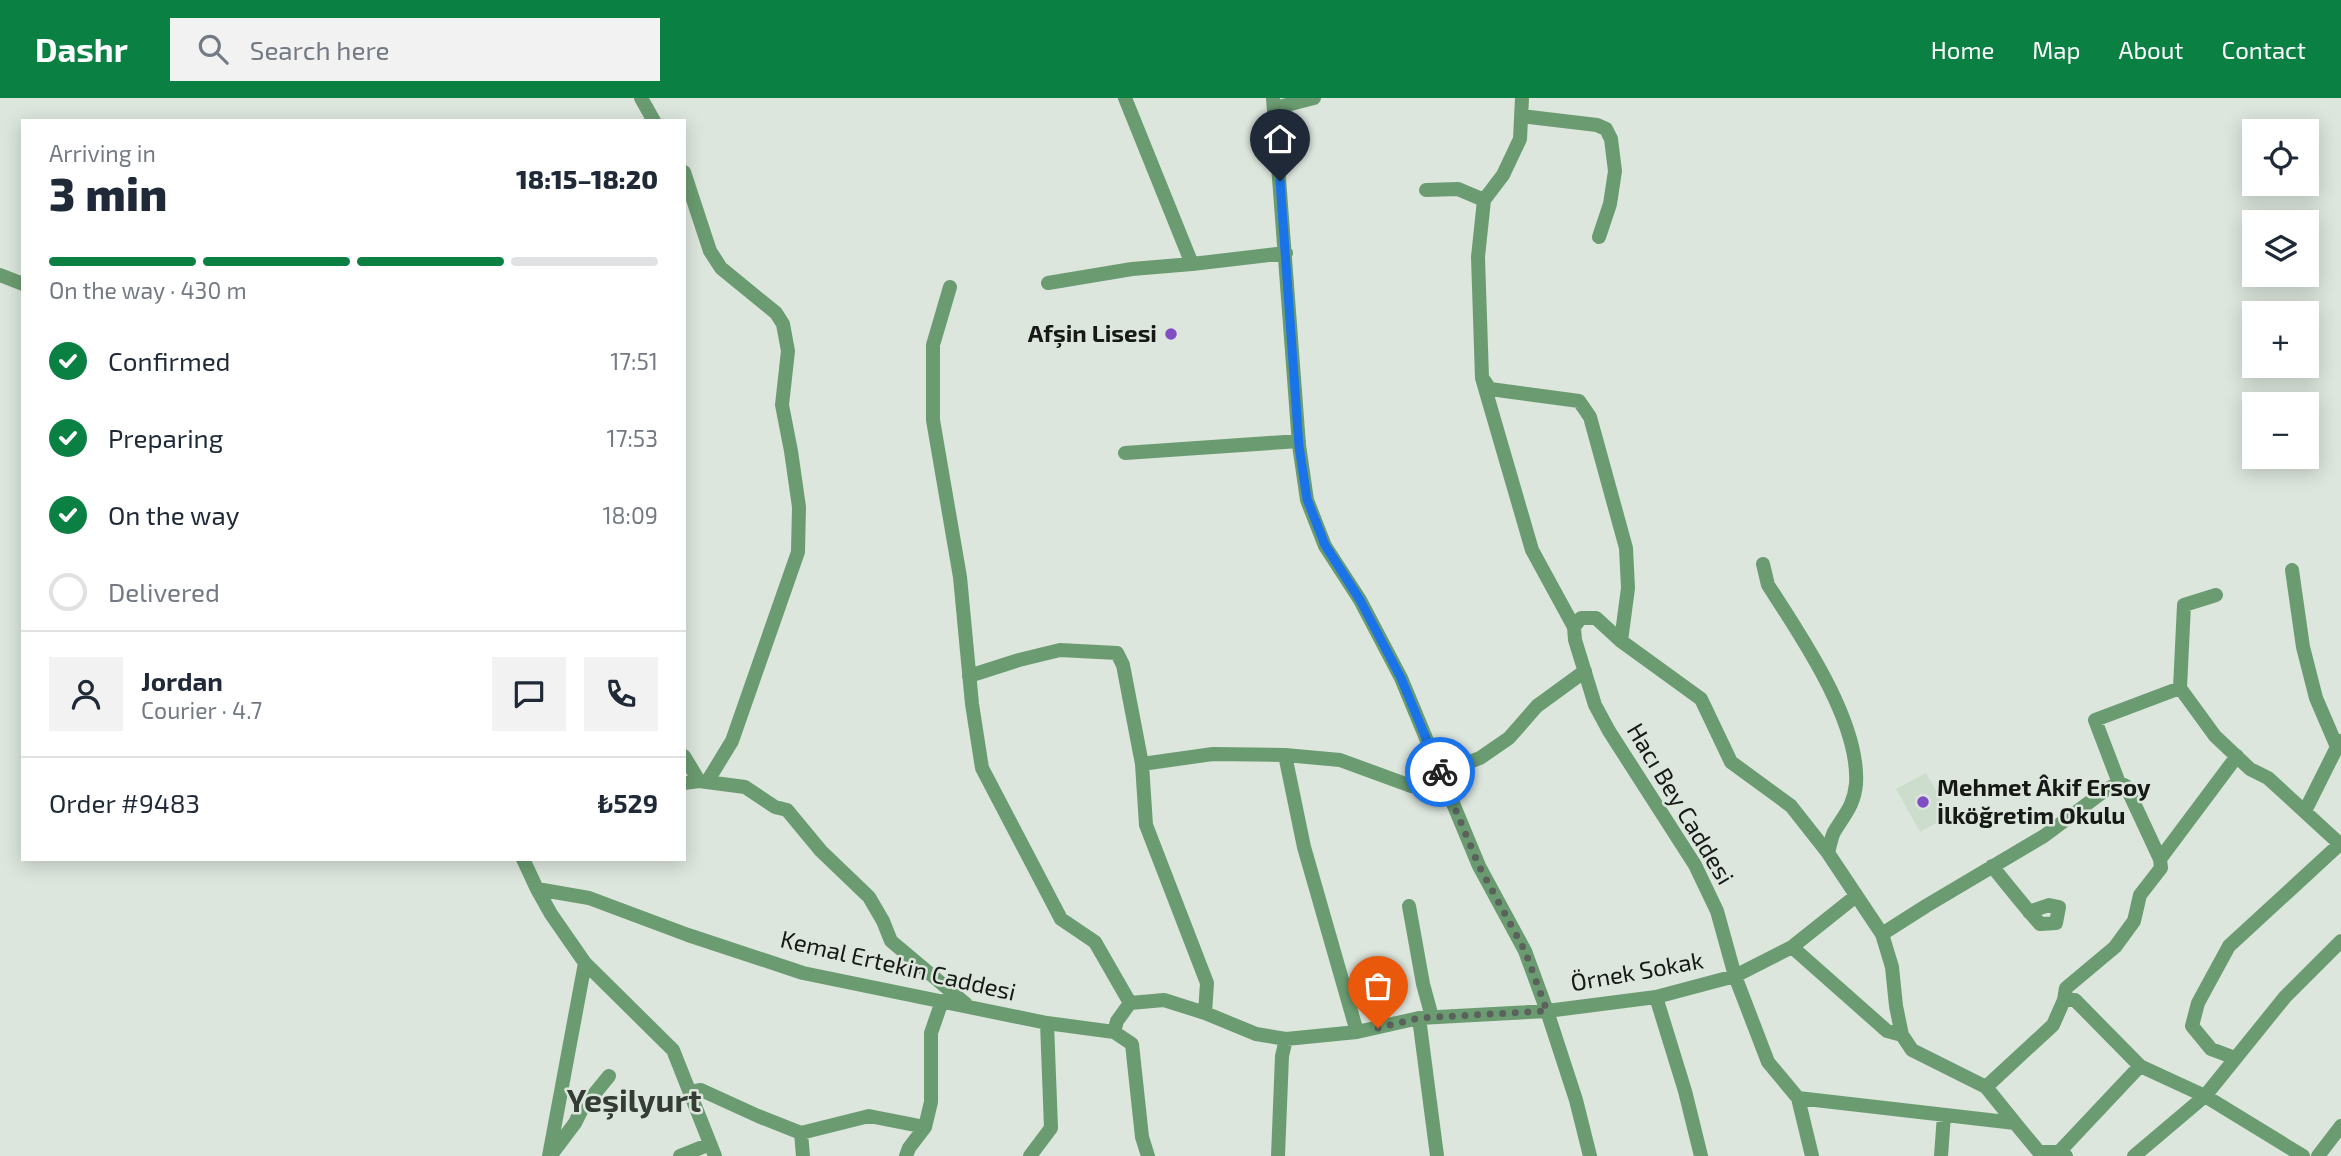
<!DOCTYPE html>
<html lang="en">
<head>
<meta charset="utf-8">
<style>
	:root { --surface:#fff; --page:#f2f2f3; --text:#1f2937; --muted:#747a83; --line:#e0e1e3; --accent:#0b8043 }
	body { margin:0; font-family:"Exo 2",sans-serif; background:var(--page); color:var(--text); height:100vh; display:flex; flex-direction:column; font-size:26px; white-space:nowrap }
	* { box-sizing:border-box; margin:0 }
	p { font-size:23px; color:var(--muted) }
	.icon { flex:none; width:38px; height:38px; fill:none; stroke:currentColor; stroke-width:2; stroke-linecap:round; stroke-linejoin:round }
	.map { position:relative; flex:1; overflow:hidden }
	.panel { position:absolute; left:21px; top:21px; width:665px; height:742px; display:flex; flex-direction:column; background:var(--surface); border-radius:0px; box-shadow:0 4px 18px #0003 }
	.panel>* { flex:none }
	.controls { position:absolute; left:2242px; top:21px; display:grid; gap:14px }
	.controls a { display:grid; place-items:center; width:77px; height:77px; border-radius:0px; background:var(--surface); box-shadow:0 4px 18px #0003; font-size:35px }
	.pin { position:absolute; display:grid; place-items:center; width:60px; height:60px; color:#fff; margin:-72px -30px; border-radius:50% 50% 50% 0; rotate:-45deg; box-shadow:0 0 7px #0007 }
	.pin .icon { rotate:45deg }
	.courier { position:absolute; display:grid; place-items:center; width:70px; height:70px; margin:-35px; border:5px solid #1a73e8; border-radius:50%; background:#fff; color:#222; box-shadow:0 2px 9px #0007 }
	.overview em { font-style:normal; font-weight:800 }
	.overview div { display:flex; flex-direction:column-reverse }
	.overview { display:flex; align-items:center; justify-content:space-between; height:119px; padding:0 28px }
	h1 { font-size:46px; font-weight:800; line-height:52px }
	.bar { display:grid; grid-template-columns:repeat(4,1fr); gap:10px 7px; align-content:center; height:84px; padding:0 28px }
	.bar i { height:9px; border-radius:5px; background:var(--line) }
	.bar .selected { background:var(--accent) }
	.bar p { grid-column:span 4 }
	.line { display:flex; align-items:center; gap:18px; padding:0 28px; border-top:2px solid var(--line) }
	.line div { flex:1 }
	.round { display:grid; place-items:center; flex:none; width:74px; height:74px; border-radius:0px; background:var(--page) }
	ol { padding:0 28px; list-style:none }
	li { display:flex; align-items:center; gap:21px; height:77px }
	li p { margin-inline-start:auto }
	li .icon { padding:7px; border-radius:50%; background:var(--accent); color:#fff; stroke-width:4 }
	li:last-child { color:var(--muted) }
	li i { width:38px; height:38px; border:4px solid var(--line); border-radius:50% }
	header { display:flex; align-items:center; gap:42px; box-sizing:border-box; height:98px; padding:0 35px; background:var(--accent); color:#fff }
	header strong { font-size:33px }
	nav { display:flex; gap:38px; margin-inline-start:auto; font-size:24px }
	.search { width:490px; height:63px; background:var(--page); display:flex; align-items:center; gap:18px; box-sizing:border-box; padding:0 24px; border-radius:0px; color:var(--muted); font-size:26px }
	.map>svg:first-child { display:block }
	.built { fill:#ccdccd }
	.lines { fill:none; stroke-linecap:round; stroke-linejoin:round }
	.minor { stroke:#6b9c71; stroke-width:14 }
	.done { stroke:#5b615c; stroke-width:7; stroke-dasharray:0 12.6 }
	.route { stroke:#1a73e8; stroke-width:9 }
	.poi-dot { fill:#804dc5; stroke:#dce6dd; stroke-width:2.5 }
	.labels { text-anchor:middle; stroke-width:5; stroke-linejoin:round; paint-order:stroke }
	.poi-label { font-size:24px; font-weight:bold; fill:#161916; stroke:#dce6dd; text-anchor:end }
	.street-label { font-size:24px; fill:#161916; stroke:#dce6dd }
	.district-label { font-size:32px; font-weight:bold; fill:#343c35; stroke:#dce6dd }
</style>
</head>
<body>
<header>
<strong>Dashr</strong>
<div class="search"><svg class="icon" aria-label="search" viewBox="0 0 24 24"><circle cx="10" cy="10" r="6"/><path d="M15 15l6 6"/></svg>Search here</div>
<nav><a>Home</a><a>Map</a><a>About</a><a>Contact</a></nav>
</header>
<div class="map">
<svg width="2341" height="1058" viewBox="0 0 2341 1058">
	<rect width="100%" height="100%" fill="#dce6dd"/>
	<path class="built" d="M1926,675L1950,717L1920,734L1896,691Z"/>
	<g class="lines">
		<path class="minor" d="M641,0L654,23
			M1125,0L1192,166L1286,155
			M1273,0L1299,347L1307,402L1325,448L1360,502L1401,580L1479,768L1525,853L1547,913L1576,1002L1590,1058
			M1522,0L1520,41L1503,77L1484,102L1478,159L1482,280L1532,452L1574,529L1575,542L1595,607L1609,633L1695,767L1717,813L1735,878L1768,964L1798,1000L1812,1058
			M1275,10L1314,0
			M1521,18L1597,27L1606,31L1611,41L1615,73L1610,106L1599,139
			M684,74L710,153L721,170L776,215L783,226L788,253L782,307L791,353L799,409L798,454L732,643L707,684
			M1426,92L1458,91L1484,102
			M0,177L23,186
			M1048,185L1132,171L1192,166
			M950,189L933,247V322L960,479L972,606L982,670L1061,821L1095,844L1130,905
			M1483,281L1490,291L1579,303L1590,319L1626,450L1628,490L1621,543
			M1125,355L1299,343
			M1763,466L1768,487C1801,538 1860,624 1856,686C1854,708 1844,717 1834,734C1831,740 1830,748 1828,755
			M2292,472L2303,549L2316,600L2337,649
			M1574,529L1581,520H1596L1621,543L1701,601L1731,664L1791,708L1828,755L1882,836L1892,869L1896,908L1902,937L1912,952L1986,989L2015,1025
			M969,578L1019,562L1060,552L1117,555L1123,567L1142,666
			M2180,590L2184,507L2216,497
			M1285,657L1304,749L1357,934
			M684,658L699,683
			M1440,675L1480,660L1509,640L1537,608L1585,573
			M684,685L699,683L745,689L775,709L787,712L821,753L869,799L883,823L891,843L966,906
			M2119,685L2095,622L2180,590L2215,638L2250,671L2268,680L2341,747
			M2305,713L2340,643
			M523,761L537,791L589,800L688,837L803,875L1047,925L1114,934L1132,946L1142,1039L1148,1058
			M2160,761L2237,658
			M1992,768C2008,788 2023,807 2040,826L2056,825L2059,809L2049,807L2029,814
			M537,791L551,816L585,865L673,952L715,1058
			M1409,808L1423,886L1432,919
			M1882,836L1926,808L2044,738L2107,691L2119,685L2126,688L2160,761L2161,770L2140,797L2134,823L2115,849L2066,890L2064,902L2053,927L1986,989
			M1792,849L1887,933L1902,937
			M1656,899L1685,993L1701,1058
			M2064,902H2075L2140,968L2205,998L2303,1058
			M1205,915L1207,885L1146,727L1142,666L1213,656L1285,657L1340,662L1411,688L1447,692
			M1419,920L1437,1058
			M1114,934L1117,923L1130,905L1164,902L1205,915L1256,936L1286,941L1357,934L1419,920L1547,913L1656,899L1735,878L1792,849L1856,798
			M2235,960L2211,951L2192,928L2198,905L2229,848L2340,746
			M690,994L701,992L758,1018L801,1035L869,1018L925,1029
			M1798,1000L2015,1025L2039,1054H2059L2066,1058
			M801,1035L803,1058
			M2059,1054L2140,968
			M551,1057L575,1025L582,1011L609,978
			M549,1058L585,865
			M680,1058L710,1046
			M906,1058L909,1050L925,1029L931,1004V935L942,903
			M1030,1058L1051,1030L1047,925
			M1278,1058L1282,958L1286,941
			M1941,1058L1944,1017
			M2134,1058L2205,998L2285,899L2341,843
			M2318,1058L2341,1028"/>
	</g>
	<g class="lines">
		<path class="done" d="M1378,930L1419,920L1547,913L1525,853L1479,768L1440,674"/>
		<path class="route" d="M1280,83L1299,348L1307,401L1325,447L1360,502L1401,580L1440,674"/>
	</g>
	<g class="poi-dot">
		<circle cx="1171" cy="236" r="7"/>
		<circle cx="1923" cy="704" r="7"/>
	</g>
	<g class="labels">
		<g class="poi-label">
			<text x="1157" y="244">Afşin Lisesi</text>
			<text x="1937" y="698" text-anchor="start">Mehmet Âkif Ersoy<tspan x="1937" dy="28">İlköğretim Okulu</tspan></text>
		</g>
		<g class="street-label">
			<text transform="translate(1680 706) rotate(59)" y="8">Hacı Bey Caddesi</text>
			<text transform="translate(898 868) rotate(13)" y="8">Kemal Ertekin Caddesi</text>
			<text transform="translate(1637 874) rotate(-10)" y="8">Örnek Sokak</text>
		</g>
		<g class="district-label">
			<text x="634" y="1014">Yeşilyurt</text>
		</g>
	</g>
</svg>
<div class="controls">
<a><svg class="icon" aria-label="locate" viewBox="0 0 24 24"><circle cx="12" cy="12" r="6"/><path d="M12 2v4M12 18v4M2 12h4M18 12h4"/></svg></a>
<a><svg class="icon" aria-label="layers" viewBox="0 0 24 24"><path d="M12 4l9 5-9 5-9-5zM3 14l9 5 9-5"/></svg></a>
<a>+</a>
<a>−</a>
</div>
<div class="pin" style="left:1378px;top:930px;background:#ea580c"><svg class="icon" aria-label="bag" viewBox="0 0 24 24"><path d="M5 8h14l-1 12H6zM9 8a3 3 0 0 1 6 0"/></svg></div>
<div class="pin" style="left:1280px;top:83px;background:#1f2937"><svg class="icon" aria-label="home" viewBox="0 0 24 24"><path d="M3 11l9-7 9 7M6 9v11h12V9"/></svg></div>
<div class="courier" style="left:1440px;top:674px"><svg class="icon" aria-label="bike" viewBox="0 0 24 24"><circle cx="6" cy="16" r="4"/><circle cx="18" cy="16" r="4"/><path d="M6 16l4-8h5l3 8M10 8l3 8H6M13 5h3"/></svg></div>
<section class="panel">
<div class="overview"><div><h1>3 min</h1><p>Arriving in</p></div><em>18:15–18:20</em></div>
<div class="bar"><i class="selected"></i><i class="selected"></i><i class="selected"></i><i></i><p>On the way · 430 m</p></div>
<ol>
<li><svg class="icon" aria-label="check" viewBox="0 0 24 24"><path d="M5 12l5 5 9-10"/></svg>Confirmed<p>17:51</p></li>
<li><svg class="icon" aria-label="check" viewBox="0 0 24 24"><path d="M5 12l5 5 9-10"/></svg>Preparing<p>17:53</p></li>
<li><svg class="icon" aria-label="check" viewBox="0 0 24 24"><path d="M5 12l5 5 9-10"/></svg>On the way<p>18:09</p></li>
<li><i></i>Delivered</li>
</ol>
<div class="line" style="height:126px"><a class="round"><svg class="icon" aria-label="person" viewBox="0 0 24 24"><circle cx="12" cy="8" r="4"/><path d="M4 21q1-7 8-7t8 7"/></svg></a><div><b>Jordan</b><p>Courier · 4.7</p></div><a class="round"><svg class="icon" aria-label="chat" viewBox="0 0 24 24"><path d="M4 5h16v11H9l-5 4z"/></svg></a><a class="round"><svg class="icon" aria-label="phone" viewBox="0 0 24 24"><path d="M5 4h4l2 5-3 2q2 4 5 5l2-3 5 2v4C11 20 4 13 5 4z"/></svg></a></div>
<div class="line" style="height:91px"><div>Order #9483</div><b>₺529</b></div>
</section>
</div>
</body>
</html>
